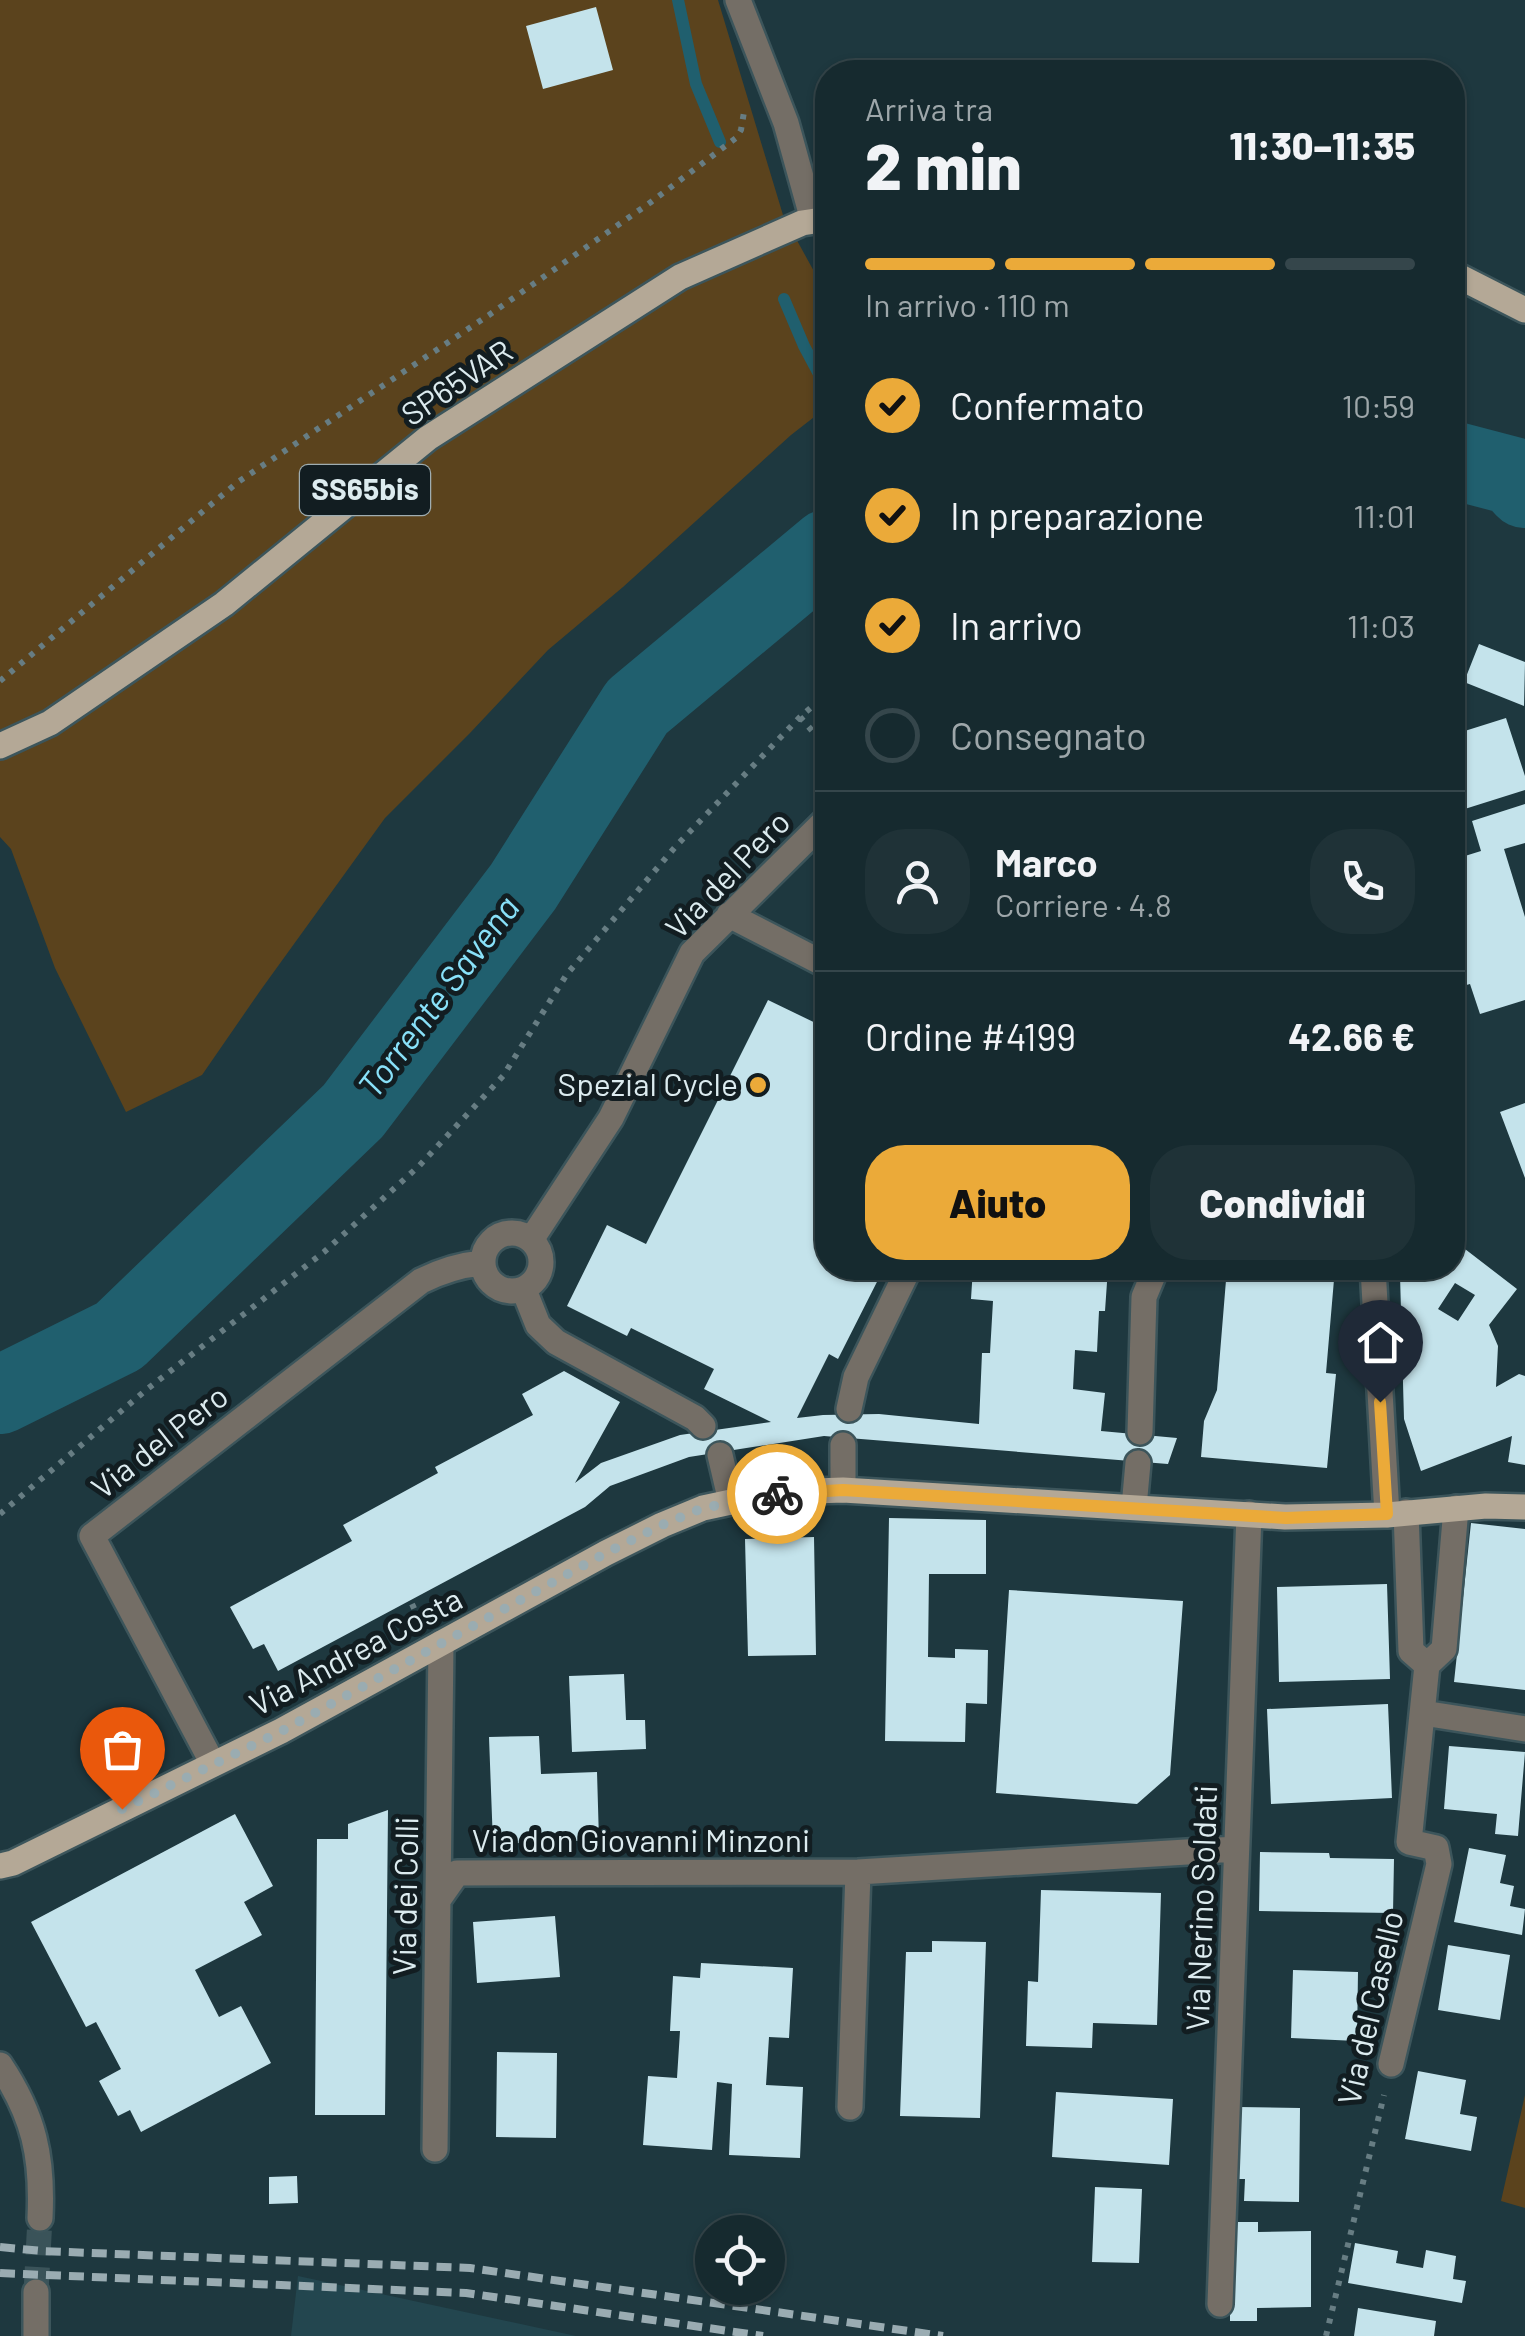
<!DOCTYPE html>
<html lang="it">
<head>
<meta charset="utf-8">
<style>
	:root { --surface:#162a2f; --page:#1f3237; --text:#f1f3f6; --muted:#9ea7aa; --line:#35464b; --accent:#ebaa39 }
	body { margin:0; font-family:Barlow,sans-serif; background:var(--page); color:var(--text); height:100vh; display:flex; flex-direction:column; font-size:38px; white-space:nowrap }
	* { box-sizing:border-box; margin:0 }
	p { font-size:32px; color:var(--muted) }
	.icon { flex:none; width:55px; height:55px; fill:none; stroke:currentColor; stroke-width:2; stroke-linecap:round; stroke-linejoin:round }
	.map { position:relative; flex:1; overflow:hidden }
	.details { position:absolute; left:815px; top:60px; width:650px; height:1220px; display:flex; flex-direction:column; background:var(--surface); border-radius:40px; box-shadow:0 2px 8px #0004,0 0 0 2px var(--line) }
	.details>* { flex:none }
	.controls { position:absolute; left:695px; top:2215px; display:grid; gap:20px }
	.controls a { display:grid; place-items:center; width:90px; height:90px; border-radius:50%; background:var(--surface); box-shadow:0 2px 8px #0004,0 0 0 2px var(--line); font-size:50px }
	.pin { position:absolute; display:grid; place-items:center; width:85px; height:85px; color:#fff; margin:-102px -42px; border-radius:50% 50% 50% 0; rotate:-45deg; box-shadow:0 0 10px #0007 }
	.pin .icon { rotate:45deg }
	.courier { position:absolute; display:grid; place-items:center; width:100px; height:100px; margin:-50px; border:8px solid #ebaa39; border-radius:50%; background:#fff; color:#222; box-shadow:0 2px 12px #0007 }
	.summary em { font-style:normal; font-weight:800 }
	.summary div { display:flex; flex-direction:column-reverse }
	.summary { display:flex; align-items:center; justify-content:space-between; height:170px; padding:0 50px }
	h1 { font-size:65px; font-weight:800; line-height:75px }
	.bar { display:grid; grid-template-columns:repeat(4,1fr); gap:15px 10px; align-content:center; height:120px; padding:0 50px }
	.bar i { height:12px; border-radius:8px; background:var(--line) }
	.bar .current { background:var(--accent) }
	.bar p { grid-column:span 4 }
	.line { display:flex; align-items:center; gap:25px; padding:0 50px; border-top:2px solid var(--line) }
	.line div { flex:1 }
	.round { display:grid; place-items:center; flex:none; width:105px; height:105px; border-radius:40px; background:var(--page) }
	ol { padding:0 50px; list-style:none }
	li { display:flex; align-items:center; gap:30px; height:110px }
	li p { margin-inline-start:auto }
	li .icon { padding:10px; border-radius:50%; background:var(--accent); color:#111; stroke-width:4 }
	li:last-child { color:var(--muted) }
	li i { width:55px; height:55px; border:5px solid var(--line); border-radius:50% }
	.cta { display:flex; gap:20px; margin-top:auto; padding:20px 50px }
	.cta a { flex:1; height:115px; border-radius:40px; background:var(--accent); color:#111; font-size:40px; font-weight:800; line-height:115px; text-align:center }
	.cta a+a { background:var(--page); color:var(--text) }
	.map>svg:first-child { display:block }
	.built { fill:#23464f }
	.green { fill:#5b431d }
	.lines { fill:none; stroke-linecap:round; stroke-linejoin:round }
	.stream { stroke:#205f6e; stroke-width:12 }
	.river { stroke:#205f6e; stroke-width:78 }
	.building { fill:#c4e3eb; fill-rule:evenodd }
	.minor-tunnel { stroke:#3a5359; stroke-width:25; stroke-dasharray:25 12; stroke-linecap:butt }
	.minor-casing { stroke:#3c555b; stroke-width:30 }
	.major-casing { stroke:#3c555b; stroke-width:30 }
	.path { stroke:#677d83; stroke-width:6; stroke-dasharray:5 8; stroke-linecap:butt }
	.minor { stroke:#746e66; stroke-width:25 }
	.major { stroke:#b4a896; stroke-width:25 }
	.rail { stroke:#9aacb2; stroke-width:8; stroke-dasharray:15 8; stroke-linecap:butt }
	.done { stroke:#9aacb1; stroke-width:10; stroke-dasharray:0 18 }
	.route { stroke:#ebaa39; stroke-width:12 }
	.poi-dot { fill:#ebaa39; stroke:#121d21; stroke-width:4 }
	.labels { text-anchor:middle; stroke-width:10; stroke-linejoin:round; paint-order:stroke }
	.shield { fill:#121d21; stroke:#9fadb1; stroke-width:2.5 }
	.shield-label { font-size:30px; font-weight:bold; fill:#dcebef }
	.street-label { font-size:32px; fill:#dcebef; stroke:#121d21 }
	.poi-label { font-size:32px; fill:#dcebef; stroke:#121d21; text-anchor:end }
	.water-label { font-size:35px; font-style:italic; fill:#89e1f9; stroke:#121d21 }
</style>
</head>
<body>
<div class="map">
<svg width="1525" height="2336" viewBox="0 0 1525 2336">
	<rect width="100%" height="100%" fill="#1e383f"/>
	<path class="built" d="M298,2276L576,2336H291Z"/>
	<path class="green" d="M0,0H718L783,215L827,295V407L791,435L623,587L548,650L470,733L385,818L260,991L202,1075L126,1112L55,968L11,849L0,837Z
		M1525,2095V2208L1501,2201Z"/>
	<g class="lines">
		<path class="stream" d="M678,0L696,84L720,142
			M784,299L804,346L828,391"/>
		<path class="river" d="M1452,460L1513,476L1525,489
			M0,1395L119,1336L353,1111L523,887L637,707L828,548"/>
	</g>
	<path class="building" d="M596,7L613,70L543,89L526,26Z
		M1479,644L1525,662L1524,706L1464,682Z
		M1506,718L1525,776V790L1452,813V735Z
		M1525,804V843L1504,849L1525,917V1000L1480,1014L1470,984L1452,989V860L1481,851L1472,821Z
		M768,1000L828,1029V1268H884L838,1359L829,1354L797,1418L823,1415L879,1414L979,1424L982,1353H990L993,1301L971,1299L973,1268H1108L1105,1311H1099L1097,1352L1075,1350L1073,1389L1105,1393L1101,1431L1177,1438L1168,1464L824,1436L689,1457L610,1486L585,1507L278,1671L264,1644L253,1649L230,1607L352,1541L343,1525L438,1473L435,1467L533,1415L522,1394L564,1371L620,1402L575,1483L601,1463L680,1435L771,1422L704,1389L714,1369L631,1328L627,1336L567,1306L607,1225L646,1244Z
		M1525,1103V1178L1500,1112Z
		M1452,1239L1517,1289L1489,1325L1498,1346L1496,1387L1519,1374L1525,1376V1465L1508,1462L1512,1436L1421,1471L1404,1419L1400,1275L1408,1268H1452ZM1455,1283L1475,1295L1458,1321L1438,1309Z
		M1227,1268H1335L1326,1373L1336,1374L1327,1468L1201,1457L1204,1421L1217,1390Z
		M889,1518L986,1520V1574H929L928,1657L955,1658V1649L988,1650L987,1704L966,1703L965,1742L885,1741Z
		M1471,1523L1525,1529V1690L1454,1682Z
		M814,1537L816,1655L748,1656L745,1539Z
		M1387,1584L1390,1679L1279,1682L1277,1587Z
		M1009,1590L1183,1601L1170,1775L1137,1804L996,1793Z
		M624,1674L626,1720H645L646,1749L572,1752L569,1676Z
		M1388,1704L1392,1798L1271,1804L1267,1709Z
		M539,1736L541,1774L597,1772L599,1840L493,1844L489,1737Z
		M1449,1746L1525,1752L1518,1836L1495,1834L1497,1814L1444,1809Z
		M388,1810L385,2115H315L317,1839H348V1824Z
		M235,1814L273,1886L244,1902L262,1935L195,1970L219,2017L241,2006L271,2063L141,2132L130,2110L118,2116L99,2081L121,2069L96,2022L86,2027L31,1922Z
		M1469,1848L1506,1855L1500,1883L1514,1886L1510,1906L1525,1909L1522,1935L1454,1922Z
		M1260,1852L1329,1853L1330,1858L1394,1859L1393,1913L1259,1911Z
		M1041,1890L1161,1893L1157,2025L1093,2023L1092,2048L1026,2046L1028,1981L1038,1982Z
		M555,1916L560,1977L477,1983L473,1922Z
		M932,1941L986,1942L980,2118L900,2116L906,1952H932Z
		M1448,1945L1510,1955L1500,2020L1438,2010Z
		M701,1963L793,1968L789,2038L769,2037L766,2085L803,2087L800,2158L729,2155L732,2084L717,2082L712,2150L643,2145L648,2076L677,2078L680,2031H670L673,1976L700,1978Z
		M1293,1970L1358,1972L1357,2041L1291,2038Z
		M497,2052L557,2053L556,2138L496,2137Z
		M1418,2071L1466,2080L1460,2114L1477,2117L1471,2151L1405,2139Z
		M1056,2092L1173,2099L1169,2165L1052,2157Z
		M1239,2107L1300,2108L1299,2202L1244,2201L1245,2179H1238Z
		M297,2176L298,2203L269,2204V2177Z
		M1095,2187L1142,2189L1139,2263L1092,2262Z
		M1230,2222H1258V2232L1311,2231V2307L1257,2308V2321H1230Z
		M1355,2243L1398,2251L1396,2263L1423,2268L1426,2250L1456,2256L1453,2279L1466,2281L1462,2303L1348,2283Z
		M1358,2308L1436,2321L1434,2336H1354Z"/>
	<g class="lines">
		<path class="minor-tunnel" d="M36,2292L40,2218"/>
		<defs>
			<path id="minor" d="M738,0L786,123L811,213L818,221
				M729,915L828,966
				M483 1262a29 29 0 1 1 58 0a29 29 0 1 1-58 0Z
				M531,1240L611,1118L692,953L828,818
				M1373,1268L1387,1515
				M524,1290L538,1325L556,1342L695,1418L703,1426
				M849,1409L856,1377L909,1268
				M1140,1432L1144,1297L1156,1268
				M843,1445V1490
				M720,1455L731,1502
				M1134,1507L1138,1463
				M1406,1512L1411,1651L1427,1665
				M1423,1713L1525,1729
				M213,1764L92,1536L421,1281C441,1271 460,1265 482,1263
				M438,1900L457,1873L858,1872L1236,1849
				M1391,2064L1439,1864L1436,1848L1409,1842L1427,1665L1444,1649L1456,1508
				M0,2065C34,2116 43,2157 40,2218
				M850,2107L858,1872
				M435,2149L441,1643
				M1220,2304L1249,1514
				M36,2336V2292"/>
			<path id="major" d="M1452,273L1525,310
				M0,746L50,723L224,604L428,438L680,277L802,223L828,219
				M0,1866L13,1863L281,1731L606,1553L662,1525L703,1508L731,1502L786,1492L843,1490L1285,1517L1387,1515L1486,1506L1525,1507"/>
		</defs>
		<use href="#minor" class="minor-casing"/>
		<use href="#major" class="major-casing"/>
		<path class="path" d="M0,681L238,482L489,315L651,202L736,138L741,130L744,112
			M800,717L828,749
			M0,1514L146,1390L324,1252L419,1166L503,1076L567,974L676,846L800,717L828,693
			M412,1604L419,1619
			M1326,2336L1384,2095"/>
		<use href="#minor" class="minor"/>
		<use href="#major" class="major"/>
		<path class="rail" d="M0,2247L42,2251L470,2268L943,2336
			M0,2273L466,2293L763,2336"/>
	</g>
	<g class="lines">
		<path class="done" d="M122,1809L282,1731L606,1553L662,1525L703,1508L777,1494"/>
		<path class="route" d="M777,1494L843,1490L1286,1518L1387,1514L1380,1402"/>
	</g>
	<circle class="poi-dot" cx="758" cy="1085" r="10"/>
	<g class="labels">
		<rect class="shield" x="300" y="465" width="130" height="50" rx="8"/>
		<g class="shield-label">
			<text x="365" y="500">SS65bis</text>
		</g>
		<g class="street-label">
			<text transform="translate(457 383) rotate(-34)" y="11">SP65VAR</text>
			<text transform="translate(728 875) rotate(-46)" y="11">Via del Pero</text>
			<text transform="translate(160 1442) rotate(-38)" y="11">Via del Pero</text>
			<text transform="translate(356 1652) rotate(-28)" y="11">Via Andrea Costa</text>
			<text x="641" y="1852">Via don Giovanni Minzoni</text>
			<text transform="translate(406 1896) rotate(-89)" y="11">Via dei Colli</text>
			<text transform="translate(1202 1908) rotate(-88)" y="11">Via Nerino Soldati</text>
			<text transform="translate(1371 2008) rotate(-77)" y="11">Via del Casello</text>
		</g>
		<g class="poi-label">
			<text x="738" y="1096">Spezial Cycle</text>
		</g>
		<g class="water-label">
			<text transform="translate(439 997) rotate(-53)" y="12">Torrente Savena</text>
		</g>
	</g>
</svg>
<div class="controls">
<a><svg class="icon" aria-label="locate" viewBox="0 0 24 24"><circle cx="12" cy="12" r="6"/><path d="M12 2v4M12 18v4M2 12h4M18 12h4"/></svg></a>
</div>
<div class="pin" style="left:122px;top:1809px;background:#ea580c"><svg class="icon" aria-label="bag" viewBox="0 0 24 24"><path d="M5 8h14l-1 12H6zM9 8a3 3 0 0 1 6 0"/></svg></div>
<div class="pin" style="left:1380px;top:1402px;background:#1f2937"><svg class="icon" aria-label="home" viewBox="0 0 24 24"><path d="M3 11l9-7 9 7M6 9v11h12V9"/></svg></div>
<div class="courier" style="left:777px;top:1494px"><svg class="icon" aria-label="bike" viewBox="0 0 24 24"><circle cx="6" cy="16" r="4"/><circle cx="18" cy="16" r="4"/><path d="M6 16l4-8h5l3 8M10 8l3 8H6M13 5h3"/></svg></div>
<section class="details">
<div class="summary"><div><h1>2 min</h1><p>Arriva tra</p></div><em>11:30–11:35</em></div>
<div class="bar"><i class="current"></i><i class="current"></i><i class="current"></i><i></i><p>In arrivo · 110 m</p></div>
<ol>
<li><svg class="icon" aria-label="check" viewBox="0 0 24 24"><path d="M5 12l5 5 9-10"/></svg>Confermato<p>10:59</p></li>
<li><svg class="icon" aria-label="check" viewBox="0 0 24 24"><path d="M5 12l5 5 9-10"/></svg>In preparazione<p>11:01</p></li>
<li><svg class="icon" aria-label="check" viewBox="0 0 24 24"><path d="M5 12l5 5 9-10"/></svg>In arrivo<p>11:03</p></li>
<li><i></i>Consegnato</li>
</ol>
<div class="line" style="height:180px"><a class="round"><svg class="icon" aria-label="person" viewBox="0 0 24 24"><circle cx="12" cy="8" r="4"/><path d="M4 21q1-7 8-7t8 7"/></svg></a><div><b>Marco</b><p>Corriere · 4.8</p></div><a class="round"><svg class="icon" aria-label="phone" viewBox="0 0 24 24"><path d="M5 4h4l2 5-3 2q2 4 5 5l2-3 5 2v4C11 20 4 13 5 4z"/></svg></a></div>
<div class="line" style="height:130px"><div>Ordine #4199</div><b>42.66 €</b></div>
<div class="cta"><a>Aiuto</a><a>Condividi</a></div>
</section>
</div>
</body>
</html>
